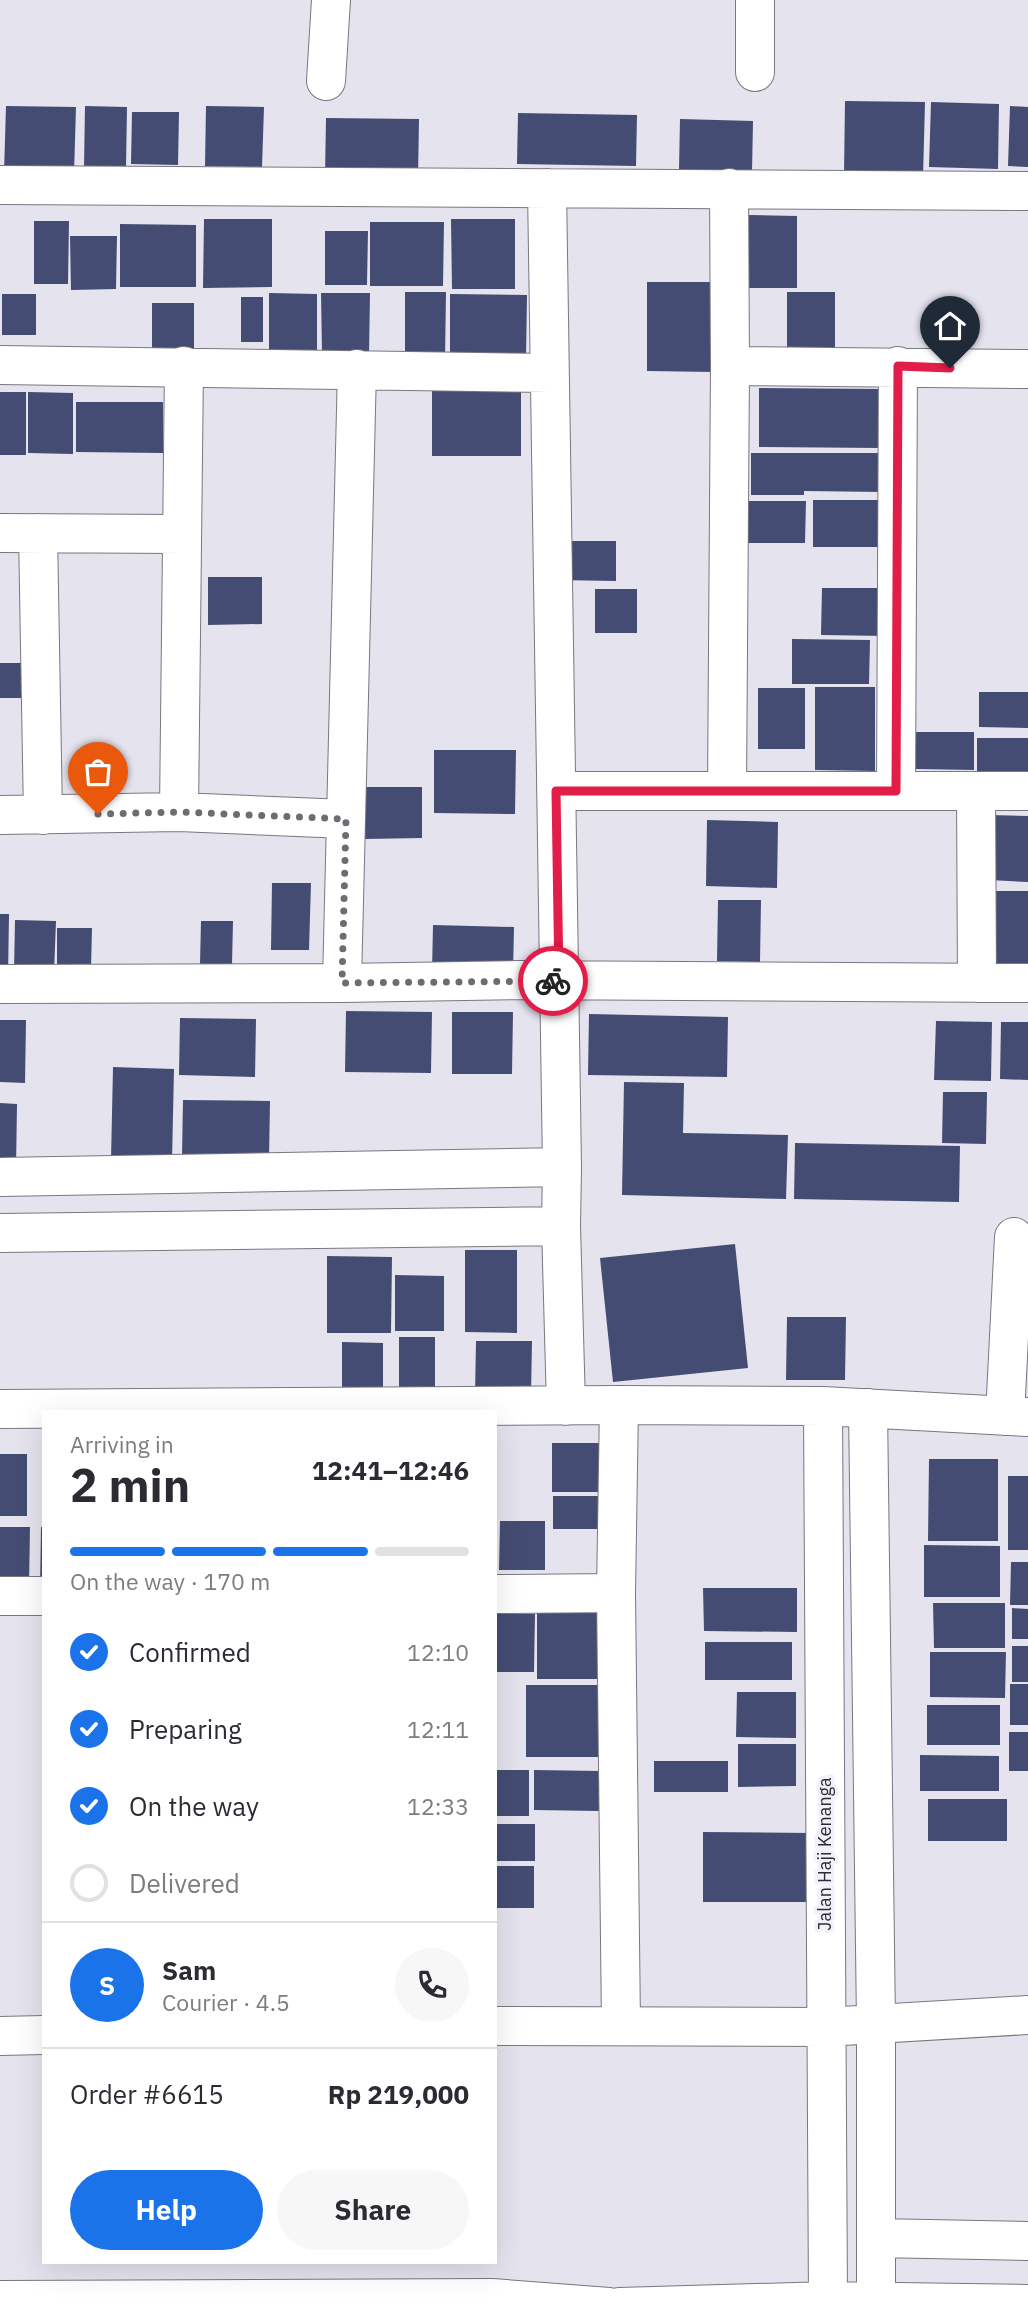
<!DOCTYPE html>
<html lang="en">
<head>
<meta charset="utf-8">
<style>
	:root { --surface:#fff; --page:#f7f7f7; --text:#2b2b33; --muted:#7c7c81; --line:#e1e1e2; --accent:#1a73e8 }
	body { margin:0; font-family:"IBM Plex Sans",sans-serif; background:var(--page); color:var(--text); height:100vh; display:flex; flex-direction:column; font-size:26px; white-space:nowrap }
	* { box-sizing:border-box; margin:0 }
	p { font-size:23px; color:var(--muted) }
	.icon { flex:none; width:38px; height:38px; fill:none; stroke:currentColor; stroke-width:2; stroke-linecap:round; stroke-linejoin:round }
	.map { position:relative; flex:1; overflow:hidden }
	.details { position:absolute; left:42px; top:1410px; width:455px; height:854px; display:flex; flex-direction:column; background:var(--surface); border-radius:0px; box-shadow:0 7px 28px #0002 }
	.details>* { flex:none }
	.pin { position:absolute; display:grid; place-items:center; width:60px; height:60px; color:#fff; margin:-72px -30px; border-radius:50% 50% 50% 0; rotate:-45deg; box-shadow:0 0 7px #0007 }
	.pin .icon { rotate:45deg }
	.courier { position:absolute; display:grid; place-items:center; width:70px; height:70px; margin:-35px; border:5px solid #e11d48; border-radius:50%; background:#fff; color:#222; box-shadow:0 2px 9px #0007 }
	.summary em { font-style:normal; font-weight:800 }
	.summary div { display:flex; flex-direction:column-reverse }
	.summary { display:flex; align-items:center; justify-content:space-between; height:119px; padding:0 28px }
	h1 { font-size:46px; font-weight:800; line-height:52px }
	.bar { display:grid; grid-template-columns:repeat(4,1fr); gap:10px 7px; align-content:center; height:84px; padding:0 28px }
	.bar i { height:9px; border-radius:5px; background:var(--line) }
	.bar .current { background:var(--accent) }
	.bar p { grid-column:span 4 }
	.line { display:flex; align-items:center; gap:18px; padding:0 28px; border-top:2px solid var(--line) }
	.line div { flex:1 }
	.round { display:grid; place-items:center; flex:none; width:74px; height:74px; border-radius:37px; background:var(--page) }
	ol { padding:0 28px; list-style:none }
	li { display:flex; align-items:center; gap:21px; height:77px }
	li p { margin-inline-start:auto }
	li .icon { padding:7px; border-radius:50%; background:var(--accent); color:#fff; stroke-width:4 }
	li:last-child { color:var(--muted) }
	li i { width:38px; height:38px; border:4px solid var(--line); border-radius:50% }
	.primary-button { display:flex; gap:14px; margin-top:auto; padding:14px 28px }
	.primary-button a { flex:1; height:80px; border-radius:42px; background:var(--accent); color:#fff; font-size:28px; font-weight:800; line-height:80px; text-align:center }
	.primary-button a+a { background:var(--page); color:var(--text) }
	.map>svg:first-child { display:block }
	.building { fill:#454c73 }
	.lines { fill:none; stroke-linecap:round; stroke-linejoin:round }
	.minor-casing { stroke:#797780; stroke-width:40 }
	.minor { stroke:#fff; stroke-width:38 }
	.done { stroke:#6d6c72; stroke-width:7; stroke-dasharray:0 12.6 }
	.route { stroke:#e11d48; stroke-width:9 }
	.labels { text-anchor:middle; stroke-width:7; stroke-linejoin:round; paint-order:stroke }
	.street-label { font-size:18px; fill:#2c2c30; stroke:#f3f0fb }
</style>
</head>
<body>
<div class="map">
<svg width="1028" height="2307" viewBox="0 0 1028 2307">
	<rect width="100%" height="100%" fill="#e5e3ee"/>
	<path class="building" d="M845,101L925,102L923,177L844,175Z
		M931,102L999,104L998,169L929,167Z
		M6,106L76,107L74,174L4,173Z
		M85,106L127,107L126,167H84Z
		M206,106L264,107L262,167L205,166Z
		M1010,106L1028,107V167L1008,166Z
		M132,112H179L178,165L131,164Z
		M518,113L637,115L636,166L517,164Z
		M326,118L419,119L418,179L325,177Z
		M680,119L753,121L752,172L679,170Z
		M747,215L797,216V288H747Z
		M204,219H272V287L203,288Z
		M451,219H515V289H452Z
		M34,221H69L68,284H34Z
		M370,222H444L443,286H370Z
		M120,224L196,225V287H120Z
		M325,231H368L367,285H325Z
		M70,236H117L116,289L71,290Z
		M647,282H714V372L647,371Z
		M405,292H446L445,360H405Z
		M787,292H835V356H787Z
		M269,293L317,294V357H269Z
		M321,293H370L369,355L322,354Z
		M2,294H36V335H2Z
		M450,294L527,295L526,358H450Z
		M241,297H263V342H241Z
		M152,303H194V350H152Z
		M759,388L880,389V448L759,447Z
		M432,389H521V456H432Z
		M0,392H26V455H0Z
		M28,392L73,393V454L28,453Z
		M76,402H163V453L76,452Z
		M751,453H882V492L804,491V495H751Z
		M813,500H886L885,547H813Z
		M748,501H806L805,543H748Z
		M557,541H616V581L557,580Z
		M208,577H262V624L208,625Z
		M822,588H887L886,636L821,635Z
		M595,589H637V633H595Z
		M792,639L870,640L869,684H792Z
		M0,663H39L38,698H0Z
		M815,687H875V771L815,770Z
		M758,688H805V749H758Z
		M979,692H1028V728L979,727Z
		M916,732H974V770L916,769Z
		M977,738H1028V781H977Z
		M434,750H516L515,814L434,813Z
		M364,787H422V838L365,839Z
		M990,815L1028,816V882L989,880Z
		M707,820L778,822L777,888L706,886Z
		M272,883H311L309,950H271Z
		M989,891H1028V967L987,966Z
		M718,900H761L760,962L717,961Z
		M0,914H9L8,977H0Z
		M15,920L56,921L54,973H14Z
		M201,921H233L232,964H200Z
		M433,925L514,927L513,972L432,971Z
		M57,928H92L91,969L57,968Z
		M346,1011L432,1012L431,1073L345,1072Z
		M452,1012H513L512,1074H452Z
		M589,1014L728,1017L727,1077L588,1075Z
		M180,1018L256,1019L255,1077L179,1075Z
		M0,1020H26L25,1083L0,1082Z
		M936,1021L992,1022L991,1081L934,1080Z
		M1001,1022H1028V1080L1000,1079Z
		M113,1067L174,1069L172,1161L111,1160Z
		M624,1082L684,1083L683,1133L788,1135L786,1199L622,1195Z
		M943,1092H987L986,1144L942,1143Z
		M183,1100L270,1101L269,1159L182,1157Z
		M0,1103L17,1104L16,1169L0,1168Z
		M795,1143L960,1146L959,1202L794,1199Z
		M735,1244L748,1368L613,1382L600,1258Z
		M465,1250H517V1333L465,1332Z
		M327,1256L392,1257L391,1333H327Z
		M395,1275L444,1276V1331H395Z
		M787,1317H846L845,1380H786Z
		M399,1337H435V1400H399Z
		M476,1341H532L531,1395H475Z
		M342,1342L383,1343V1405H342Z
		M552,1443H605V1492H552Z
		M0,1454H27V1516H0Z
		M929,1459H998V1541H928Z
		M1008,1476H1028V1550H1008Z
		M553,1496H604V1529H553Z
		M500,1521H545V1570H499Z
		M0,1527H30L29,1587H0Z
		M41,1527H44V1590H40Z
		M924,1545L1000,1546V1597H924Z
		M1011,1562H1028V1605H1010Z
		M703,1588H797V1632L704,1631Z
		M933,1603H1005V1648H934Z
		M1012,1608L1028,1609V1639H1012Z
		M537,1612H601L600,1679H537Z
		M495,1614H535L534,1672H495Z
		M705,1642H792V1680H705Z
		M1012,1646H1028V1682H1012Z
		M930,1652H1006L1005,1698L930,1697Z
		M1010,1684H1028V1725H1010Z
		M526,1685H604V1757H526Z
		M737,1692H796V1738L736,1737Z
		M927,1705H1000V1745H927Z
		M1009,1732H1028V1771H1009Z
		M738,1744H796V1786L738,1787Z
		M920,1755L999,1756V1791H920Z
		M654,1761H728V1792H654Z
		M495,1770H529V1816H495Z
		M534,1770L600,1771V1811L534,1810Z
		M928,1799H1007V1841H928Z
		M495,1824H535V1861H495Z
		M703,1832L811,1833L810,1902H703Z
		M495,1866H534V1908H495Z"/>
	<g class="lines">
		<defs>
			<path id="minor" d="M755,0V72
				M326,81L331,0
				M0,185L1028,191
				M547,188L562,1167L561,1226L566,1406
				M0,365L549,373
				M730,366L1028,369
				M0,533L181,534
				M38,533L43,815
				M556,791H1028
				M727,791L730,366L729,188
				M896,791L898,366
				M976,791L977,983
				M179,812L184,366
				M0,815L179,812L346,819
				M342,983L357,369
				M0,984L342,983L521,980L1028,983
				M0,1177L562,1167
				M0,1233L561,1226
				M619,1405L616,1593L621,2025
				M823,1406L828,2301
				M868,1408L876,2023V2302
				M0,1409L619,1405L823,1406L1028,1417
				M1005,1416L1014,1237
				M495,1594L616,1593
				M0,1596H44
				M495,2026L825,2027L1028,2015
				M0,2036L44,2035
				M876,2238L1028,2241
				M0,2300L492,2298L609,2307
				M619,2307L828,2301L1028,2304"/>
		</defs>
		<use href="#minor" class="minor-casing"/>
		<use href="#minor" class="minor"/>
	</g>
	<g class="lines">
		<path class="done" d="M98,814L179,812L346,819L342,983L553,981"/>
		<path class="route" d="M553,981H559L556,791H896L898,366L950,368"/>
	</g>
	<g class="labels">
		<g class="street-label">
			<text transform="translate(825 1854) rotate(-90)" y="6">Jalan Haji Kenanga</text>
		</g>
	</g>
</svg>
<div class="pin" style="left:98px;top:814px;background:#ea580c"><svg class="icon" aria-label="bag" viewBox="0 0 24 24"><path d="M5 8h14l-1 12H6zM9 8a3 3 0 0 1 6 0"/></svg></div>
<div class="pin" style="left:950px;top:368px;background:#1f2937"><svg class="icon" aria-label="home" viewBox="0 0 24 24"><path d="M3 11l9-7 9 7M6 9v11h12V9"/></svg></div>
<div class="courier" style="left:553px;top:981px"><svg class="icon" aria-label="bike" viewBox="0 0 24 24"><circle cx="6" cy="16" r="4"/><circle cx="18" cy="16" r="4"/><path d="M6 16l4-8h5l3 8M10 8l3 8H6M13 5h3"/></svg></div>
<section class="details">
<div class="summary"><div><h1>2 min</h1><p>Arriving in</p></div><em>12:41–12:46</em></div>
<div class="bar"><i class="current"></i><i class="current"></i><i class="current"></i><i></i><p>On the way · 170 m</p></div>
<ol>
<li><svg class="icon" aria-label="check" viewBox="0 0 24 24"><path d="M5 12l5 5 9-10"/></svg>Confirmed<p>12:10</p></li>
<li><svg class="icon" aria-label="check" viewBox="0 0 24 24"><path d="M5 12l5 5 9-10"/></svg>Preparing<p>12:11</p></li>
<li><svg class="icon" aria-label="check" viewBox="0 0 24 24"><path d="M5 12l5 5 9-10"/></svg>On the way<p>12:33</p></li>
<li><i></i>Delivered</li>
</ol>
<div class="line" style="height:126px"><b class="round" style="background:var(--accent);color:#fff">S</b><div><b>Sam</b><p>Courier · 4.5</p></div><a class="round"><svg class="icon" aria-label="phone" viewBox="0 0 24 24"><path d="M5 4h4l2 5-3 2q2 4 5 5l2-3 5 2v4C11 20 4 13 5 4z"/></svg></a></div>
<div class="line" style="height:91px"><div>Order #6615</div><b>Rp 219,000</b></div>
<div class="primary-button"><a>Help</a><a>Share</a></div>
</section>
</div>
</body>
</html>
